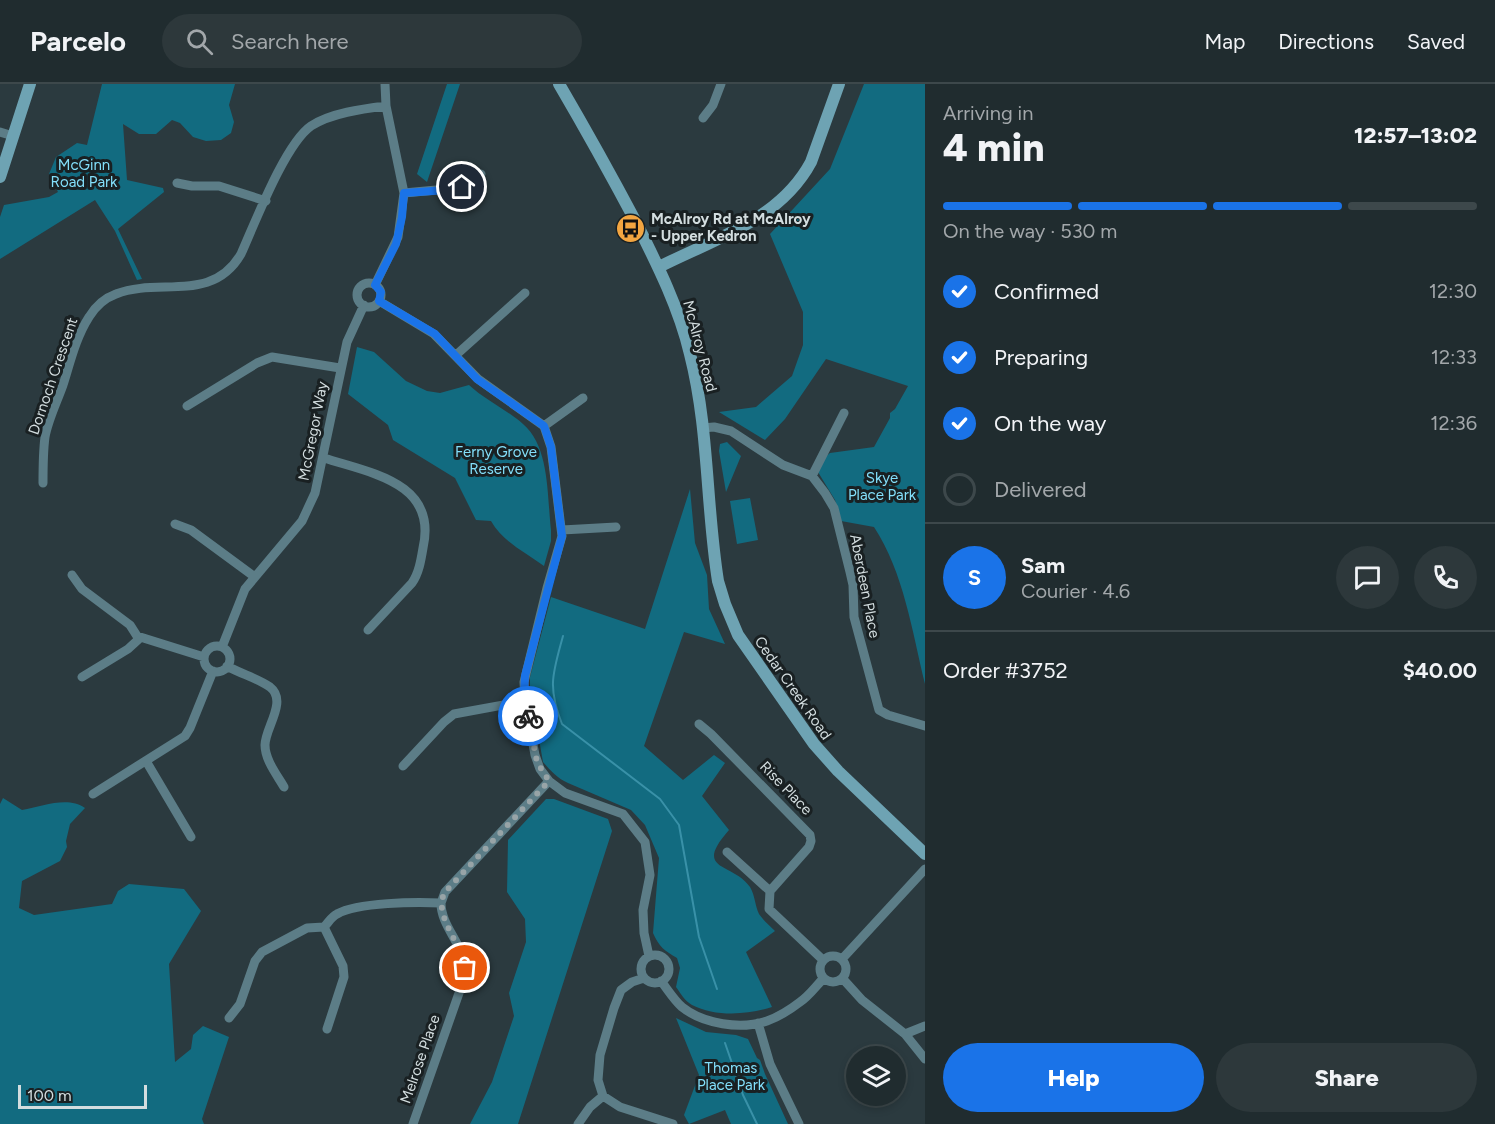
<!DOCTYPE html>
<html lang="en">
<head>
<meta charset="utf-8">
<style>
	:root { --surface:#202c2f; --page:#2d383b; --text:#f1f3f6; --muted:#a2a7aa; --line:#3d484b; --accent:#1a73e8 }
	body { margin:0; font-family:Figtree,sans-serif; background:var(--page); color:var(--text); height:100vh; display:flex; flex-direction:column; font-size:22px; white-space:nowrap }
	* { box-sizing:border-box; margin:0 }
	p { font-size:20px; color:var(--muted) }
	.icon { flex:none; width:33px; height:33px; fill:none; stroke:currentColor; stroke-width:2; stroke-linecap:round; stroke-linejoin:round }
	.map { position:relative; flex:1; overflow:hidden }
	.drawer { display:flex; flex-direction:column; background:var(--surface); width:570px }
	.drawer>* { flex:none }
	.tools { position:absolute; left:846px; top:962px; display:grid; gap:12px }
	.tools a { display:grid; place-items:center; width:60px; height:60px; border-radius:50%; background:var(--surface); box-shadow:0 3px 9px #0003,0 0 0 2px var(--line); font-size:30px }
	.scale { position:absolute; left:18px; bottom:15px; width:129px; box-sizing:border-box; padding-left:6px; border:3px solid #d3dddf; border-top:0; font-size:16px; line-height:21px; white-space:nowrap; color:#d3dddf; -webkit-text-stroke:4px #192022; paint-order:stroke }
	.pin { position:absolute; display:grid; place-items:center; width:51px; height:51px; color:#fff; margin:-26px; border:3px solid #fff; border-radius:50%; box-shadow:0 2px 6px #0007 }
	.courier { position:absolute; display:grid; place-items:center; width:60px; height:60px; margin:-30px; border:4px solid #1a73e8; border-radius:50%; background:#fff; color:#222; box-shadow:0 2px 8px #0007 }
	.headline em { font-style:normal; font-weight:800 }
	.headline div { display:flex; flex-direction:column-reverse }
	.headline { display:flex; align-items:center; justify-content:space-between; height:102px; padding:0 18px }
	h1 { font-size:39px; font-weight:800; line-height:45px }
	.bar { display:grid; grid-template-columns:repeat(4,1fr); gap:9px 6px; align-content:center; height:72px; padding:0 18px }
	.bar i { height:8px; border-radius:4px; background:var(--line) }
	.bar .current { background:var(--accent) }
	.bar p { grid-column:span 4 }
	.line { display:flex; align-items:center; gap:15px; padding:0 18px; border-top:2px solid var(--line) }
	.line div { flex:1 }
	.round { display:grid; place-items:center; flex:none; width:63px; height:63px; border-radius:32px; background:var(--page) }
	ol { padding:0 18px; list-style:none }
	li { display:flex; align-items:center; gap:18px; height:66px }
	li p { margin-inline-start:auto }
	li .icon { padding:6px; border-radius:50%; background:var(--accent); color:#fff; stroke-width:4 }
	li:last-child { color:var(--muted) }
	li i { width:33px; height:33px; border:3px solid var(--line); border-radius:50% }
	.action { display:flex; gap:12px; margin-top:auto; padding:12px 18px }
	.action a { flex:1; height:69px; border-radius:36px; background:var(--accent); color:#fff; font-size:24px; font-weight:800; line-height:69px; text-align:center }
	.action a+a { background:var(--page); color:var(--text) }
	header { display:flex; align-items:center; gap:36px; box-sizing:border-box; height:84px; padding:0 30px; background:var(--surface); border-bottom:2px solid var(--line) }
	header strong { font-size:28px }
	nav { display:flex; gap:33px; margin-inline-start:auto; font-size:21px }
	.search { width:420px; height:54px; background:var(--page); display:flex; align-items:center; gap:15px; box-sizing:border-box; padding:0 21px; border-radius:33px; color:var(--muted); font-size:22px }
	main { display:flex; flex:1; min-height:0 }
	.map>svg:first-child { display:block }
	.green { fill:#126b80 }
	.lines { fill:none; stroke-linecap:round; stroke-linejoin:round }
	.stream { stroke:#3991a8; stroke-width:2 }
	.street { stroke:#5c7d87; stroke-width:9 }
	.secondary { stroke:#6ea3b3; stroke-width:12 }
	.done { stroke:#98a4a7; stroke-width:6; stroke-dasharray:0 10.8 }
	.route { stroke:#1a73e8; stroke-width:8 }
	.labels { text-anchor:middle; stroke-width:6; stroke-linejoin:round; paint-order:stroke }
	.park-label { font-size:15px; fill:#83dffa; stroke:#192022 }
	.poi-label { font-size:15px; font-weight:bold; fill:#d3dddf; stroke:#192022; text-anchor:start }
	.street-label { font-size:15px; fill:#d3dddf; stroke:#192022 }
</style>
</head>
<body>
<header>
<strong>Parcelo</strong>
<div class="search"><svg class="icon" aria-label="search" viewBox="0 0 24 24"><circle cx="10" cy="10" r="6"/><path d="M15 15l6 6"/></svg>Search here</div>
<nav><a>Map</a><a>Directions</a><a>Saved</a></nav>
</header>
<main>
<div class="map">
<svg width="925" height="1040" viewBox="0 0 925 1040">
	<rect width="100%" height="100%" fill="#2b3a3f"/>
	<path class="green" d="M102,0H235L229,21L234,38L231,49L221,56L206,57L193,53L180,39L172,36L156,50H139L123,40L127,96L163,104L164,108L118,145L142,195L137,196L115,147L95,116L0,175V133L4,121L49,113L58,108L49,90L56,73L77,59L87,61Z
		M447,0H460L427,98L417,90Z
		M864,0H925V600C912,547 904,489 874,443L841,437L835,416L818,388L824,374L830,369L874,363L890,334V329L895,325L908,302L826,275L785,335L765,356L719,328L756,323L792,292L803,261V228L770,150L830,85Z
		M357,263L374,268L406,297L427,307L440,309L469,301C485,316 506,325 523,340C550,363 547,412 551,446V457L544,482C525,468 503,458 491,437L476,436L455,394L393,356L388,341L348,310Z
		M727,358L741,372L726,408L719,367L720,360Z
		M690,405L695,459L707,491L709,525L725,560L684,548L644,662L683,696L714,671L725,679L702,712L729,746C692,788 733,778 750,803C755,811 755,822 759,830C763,836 770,842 775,847L746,868L772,923C748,931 715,933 692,921C685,917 681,910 676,903L680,884L677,874C665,867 659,863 653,849L659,774L645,741L631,726L568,699C557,694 551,687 543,678L530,604V593L551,513L645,545Z
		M750,414L758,456L737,460L730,417Z
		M3,714L22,726C43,722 68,712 85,724L70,740L66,757L67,763L60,777L22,797L19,824L34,831L112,820L118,807L129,800L184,805L201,827L169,880L175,978L191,965L193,951L203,942L229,953L202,1035L204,1040H0V720Z
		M546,715H554L608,735L612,747L518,1040H470L492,998L514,932L509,909L526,858L525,835L507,808L508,756Z
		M676,934L706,948L736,951L748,955L757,974L760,976L765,990L788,1040H731L725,1026L689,1040L684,1031L699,991Z"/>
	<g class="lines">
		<path class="stream" d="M563,552C553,589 547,602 562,640L660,715L679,741L699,853L717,905
			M725,959L743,1011L757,1040"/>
		<path class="street" d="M703,34L713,21L721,0
			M0,48L13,52
			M177,99L192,102H219L266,117
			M404,109L458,104L481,90
			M357 211a12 12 0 1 1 24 0a12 12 0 1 1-24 0Z
			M375,201L398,153L404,109L386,22L385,0
			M379,217L434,250L478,295L544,342L551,363L562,452L547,504L524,598L525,617L535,671L540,685L549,697L565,709L623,730L645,758L650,791L643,826L644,849L649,872
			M456,271L525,209
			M187,322L257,279L272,273L340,284
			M544,342L583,314
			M702,344L714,343L731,347L783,381L812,392L825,409L834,424L850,488L853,501L854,533L879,626L888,631L925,642
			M324,374C370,389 438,398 423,464C421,476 419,489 412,499L368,546
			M812,392L844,329
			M43,399C43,384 43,368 45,353C48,336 57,318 63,301C70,279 76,253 89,233C95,223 105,214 116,210C159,193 212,220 241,170C255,139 285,60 311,42C331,29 362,25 386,22
			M175,440L191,446L255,493
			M562,446L616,443
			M72,491L82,505L130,541L137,552L204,573
			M204 575a13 13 0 1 1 26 0a13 13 0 1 1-26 0Z
			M222,563L245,505L302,437L315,409L347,258L364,221
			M227,582C241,590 257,594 270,603C288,617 265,644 265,661C265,676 277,691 284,703
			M82,593L128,565L140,554
			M699,640L711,650L810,751L811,757L809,763L770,807L769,825L823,876
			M146,677L191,753
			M403,682L444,638L454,630L525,617
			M93,710L185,652L190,644L213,587
			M727,768L770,807
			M324,843L343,882L344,893L327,945
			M641 885a14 14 0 1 1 28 0a14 14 0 1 1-28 0Z
			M820 885a13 13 0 1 1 26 0a13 13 0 1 1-26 0Z
			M842,875L925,785
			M644,894L632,898L621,906L614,924L600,971L598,996L603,1012L620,1023L673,1040
			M843,895L862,916L905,950L925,942
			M661,897C668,906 674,916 682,923C703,940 741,946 767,937C778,933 791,925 800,918C809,912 816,902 823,895
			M229,934L240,920L255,877L262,868L307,844L324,843C329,838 331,833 337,830C358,818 416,818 441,819L445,808L549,697
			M758,939L770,980L799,1040
			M905,950L925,975
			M413,1040L465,892C468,863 441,845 441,819
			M578,1040L590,1023L603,1012"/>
		<path class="secondary" d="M559,0C586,46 612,93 637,140C658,182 679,224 690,270C709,344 706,422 718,497L725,520L738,551L814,660L838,687L925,770
			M0,93L30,0
			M659,183C714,155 780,136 811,78L839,0"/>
	</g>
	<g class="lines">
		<path class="done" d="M465,884C462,859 432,831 445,808L549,697L537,678L528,632"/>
		<path class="route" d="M462,103L447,106L404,109L402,133L396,160L375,201L381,208L379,217L435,250L477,295L544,342L551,363L562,452L525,592L524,610L528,632"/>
	</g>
	<defs>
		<symbol id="bus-disc" viewBox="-11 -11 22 22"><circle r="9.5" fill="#f2a541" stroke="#192022"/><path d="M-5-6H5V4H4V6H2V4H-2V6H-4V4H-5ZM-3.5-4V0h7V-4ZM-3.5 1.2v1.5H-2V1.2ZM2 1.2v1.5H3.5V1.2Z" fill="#111"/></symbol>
	</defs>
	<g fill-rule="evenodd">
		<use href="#bus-disc" x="614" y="128" width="33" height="33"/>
	</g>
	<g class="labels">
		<g class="park-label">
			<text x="84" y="86">McGinn<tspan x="84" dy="17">Road Park</tspan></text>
			<text x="496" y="373">Ferny Grove<tspan x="496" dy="17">Reserve</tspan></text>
			<text x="882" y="399">Skye<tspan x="882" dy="17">Place Park</tspan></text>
			<text x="731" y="989">Thomas<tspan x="731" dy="17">Place Park</tspan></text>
		</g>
		<g class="poi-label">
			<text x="651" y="140">McAlroy Rd at McAlroy<tspan x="651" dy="17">- Upper Kedron</tspan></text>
		</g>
		<g class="street-label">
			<text transform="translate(700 262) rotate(75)" y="5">McAlroy Road</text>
			<text transform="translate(53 292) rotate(-71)" y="5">Dornoch Crescent</text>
			<text transform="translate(313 347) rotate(-79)" y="5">McGregor Way</text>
			<text transform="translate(865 502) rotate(79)" y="5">Aberdeen Place</text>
			<text transform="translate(793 604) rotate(55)" y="5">Cedar Creek Road</text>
			<text transform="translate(786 704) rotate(46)" y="5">Rise Place</text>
			<text transform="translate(420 975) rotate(-71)" y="5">Melrose Place</text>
		</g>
	</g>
</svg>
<div class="tools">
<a><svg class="icon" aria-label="layers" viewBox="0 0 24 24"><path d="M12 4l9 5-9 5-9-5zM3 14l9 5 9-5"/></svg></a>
</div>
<div class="scale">100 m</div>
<div class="pin" style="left:465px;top:884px;background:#ea580c"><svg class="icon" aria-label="bag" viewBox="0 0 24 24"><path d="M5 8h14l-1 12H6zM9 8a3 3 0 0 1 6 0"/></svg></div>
<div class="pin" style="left:462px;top:103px;background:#1f2937"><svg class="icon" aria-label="home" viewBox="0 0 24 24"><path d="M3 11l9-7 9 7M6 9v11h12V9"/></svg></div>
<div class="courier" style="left:528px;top:632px"><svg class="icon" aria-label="bike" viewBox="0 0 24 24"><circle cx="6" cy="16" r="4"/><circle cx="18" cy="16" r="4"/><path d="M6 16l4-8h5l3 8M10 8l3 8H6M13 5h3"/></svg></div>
</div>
<section class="drawer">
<div class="headline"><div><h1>4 min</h1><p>Arriving in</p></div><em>12:57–13:02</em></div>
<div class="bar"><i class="current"></i><i class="current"></i><i class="current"></i><i></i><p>On the way · 530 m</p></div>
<ol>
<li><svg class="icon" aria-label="check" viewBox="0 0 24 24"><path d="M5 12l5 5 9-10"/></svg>Confirmed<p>12:30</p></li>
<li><svg class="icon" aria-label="check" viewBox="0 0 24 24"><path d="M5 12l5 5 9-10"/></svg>Preparing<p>12:33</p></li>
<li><svg class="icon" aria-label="check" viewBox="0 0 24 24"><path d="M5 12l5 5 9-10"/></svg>On the way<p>12:36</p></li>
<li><i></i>Delivered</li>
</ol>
<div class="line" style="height:108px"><b class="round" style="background:var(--accent);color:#fff">S</b><div><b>Sam</b><p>Courier · 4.6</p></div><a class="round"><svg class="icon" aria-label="chat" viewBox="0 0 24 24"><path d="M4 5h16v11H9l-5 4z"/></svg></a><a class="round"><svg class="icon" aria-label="phone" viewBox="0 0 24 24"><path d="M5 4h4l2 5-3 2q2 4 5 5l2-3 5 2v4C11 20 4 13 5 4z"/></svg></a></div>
<div class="line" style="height:78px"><div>Order #3752</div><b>$40.00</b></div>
<div class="action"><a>Help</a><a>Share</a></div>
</section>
</main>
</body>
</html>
